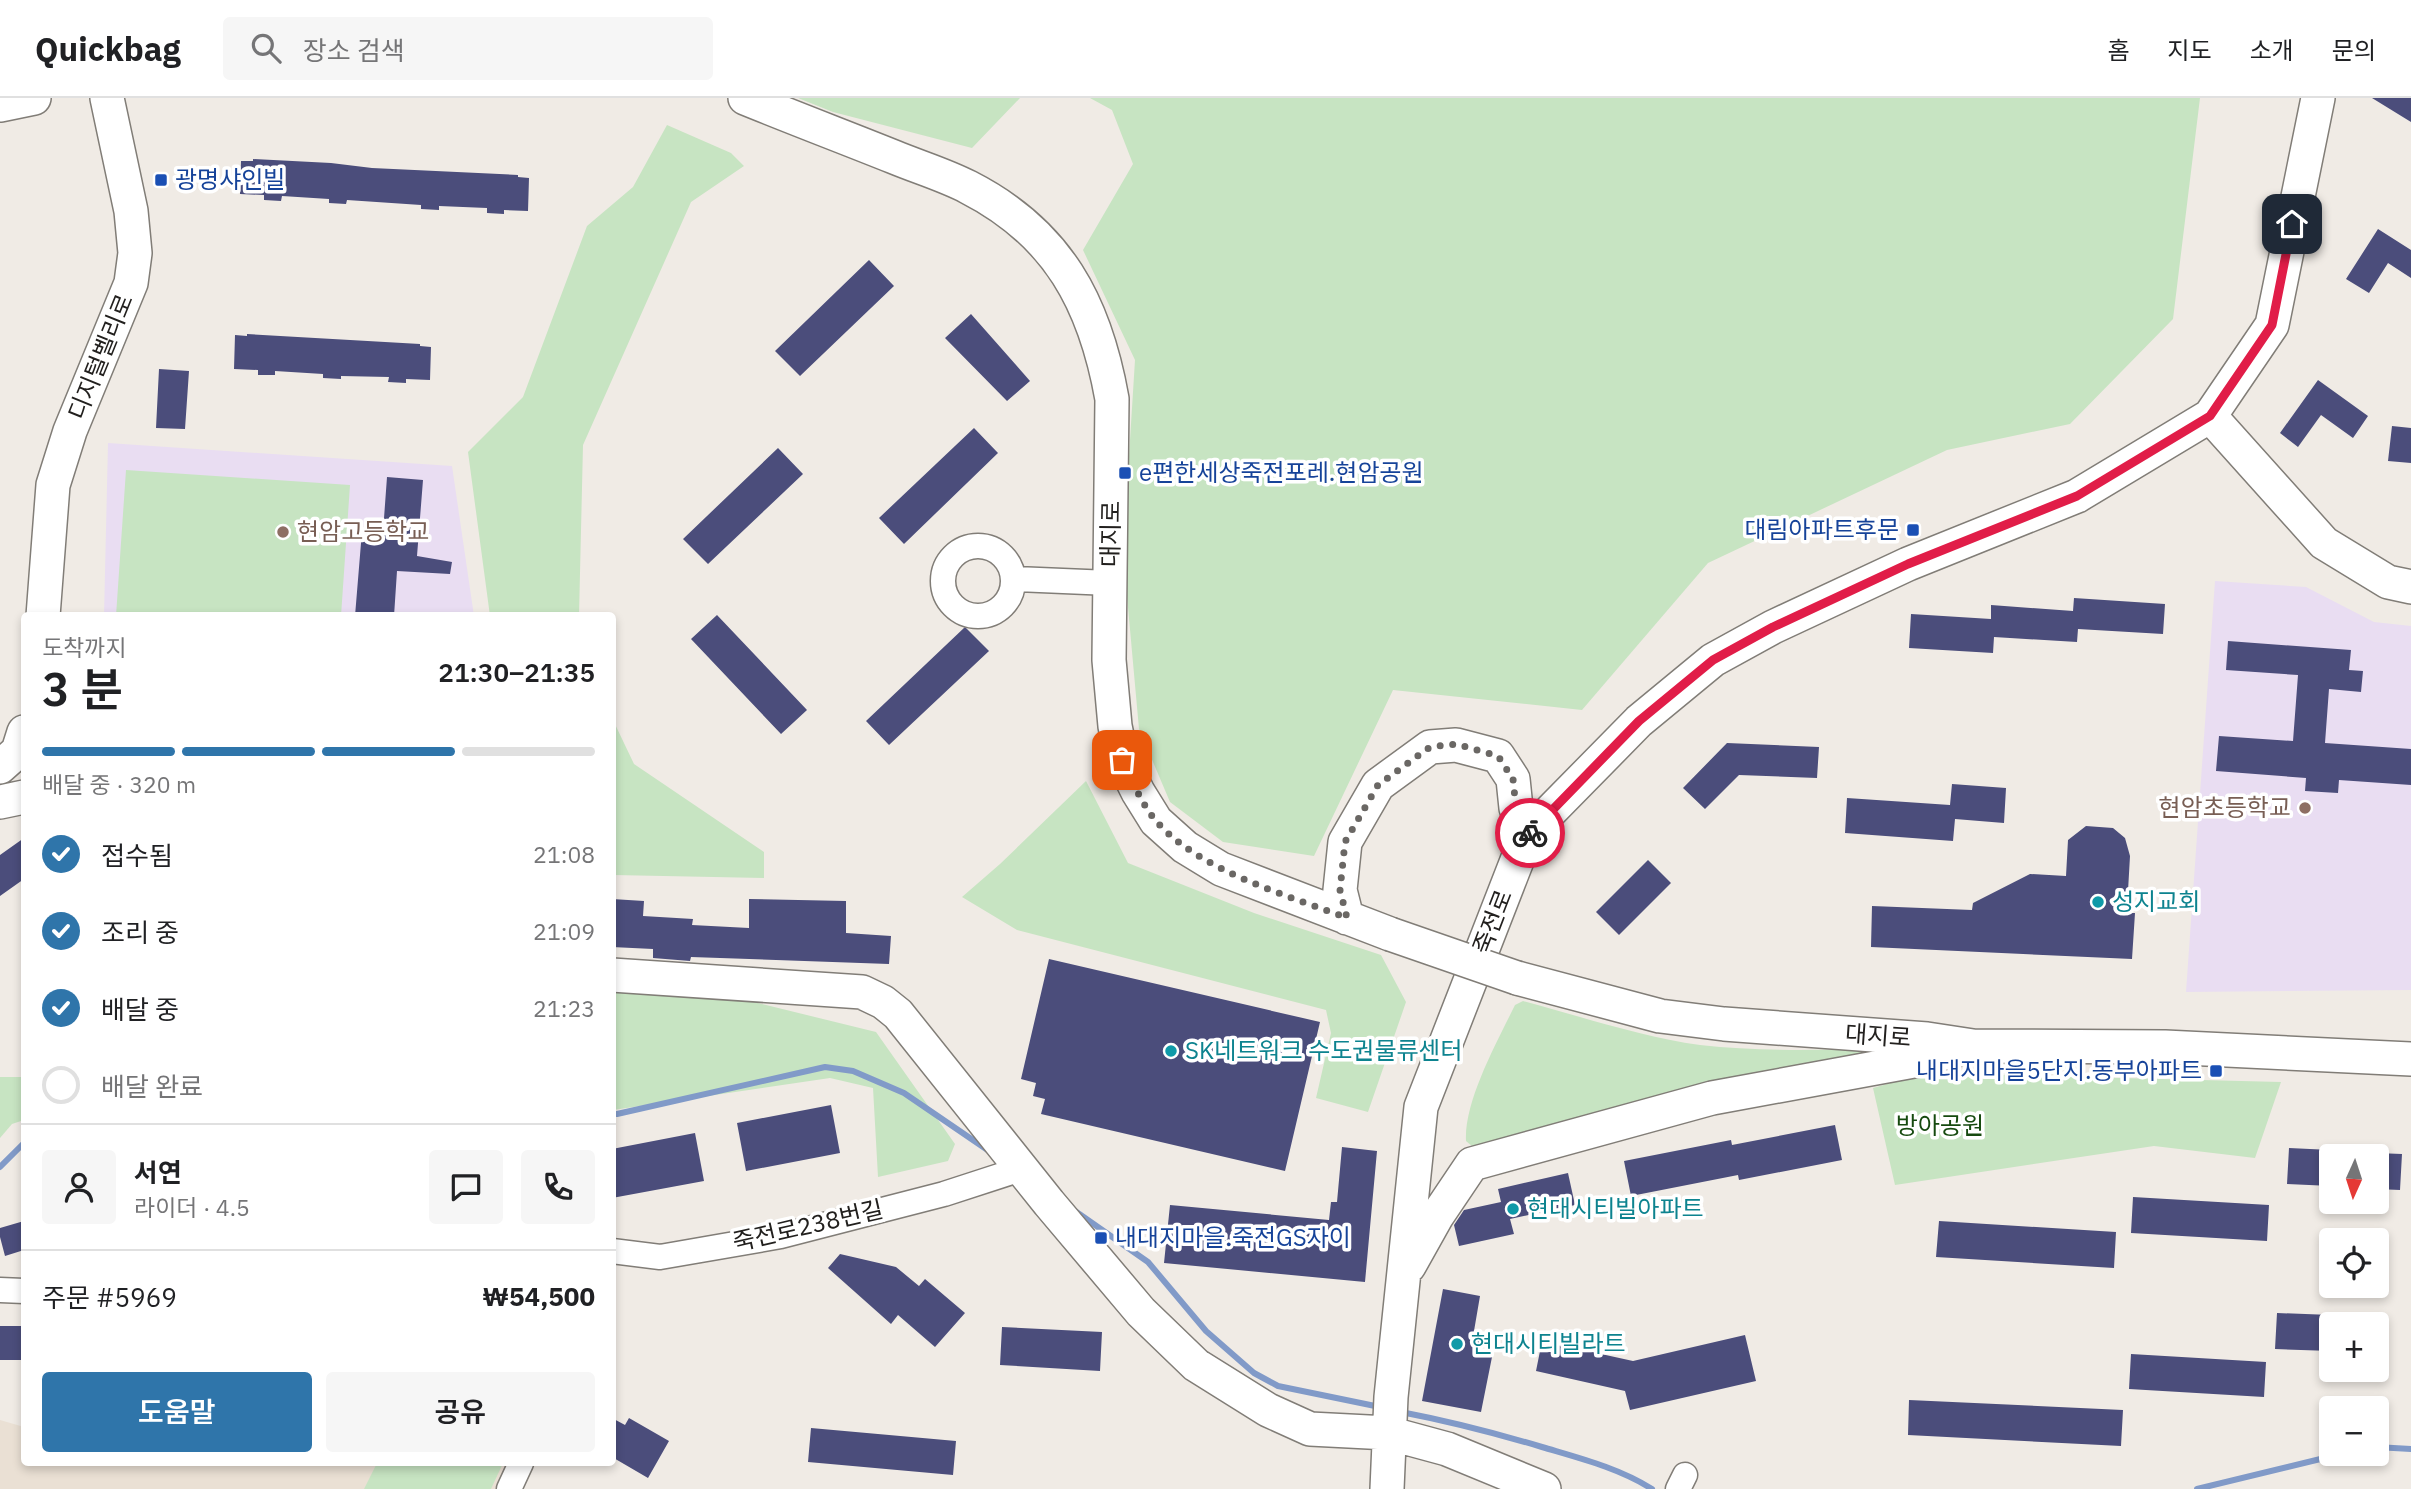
<!DOCTYPE html>
<html lang="ko">
<head>
<meta charset="utf-8">
<style>
	:root { --surface:#fff; --page:#f6f6f6; --text:#202124; --muted:#757577; --line:#e0e0e0; --accent:#2f75aa }
	body { margin:0; font-family:"IBM Plex Sans","Noto Sans KR",sans-serif; background:var(--page); color:var(--text); height:100vh; display:flex; flex-direction:column; font-size:26px; white-space:nowrap }
	* { box-sizing:border-box; margin:0 }
	p { font-size:23px; color:var(--muted) }
	.icon { flex:none; width:38px; height:38px; fill:none; stroke:currentColor; stroke-width:2; stroke-linecap:round; stroke-linejoin:round }
	.map { position:relative; flex:1; overflow:hidden }
	.drawer { position:absolute; left:21px; top:514px; width:595px; height:854px; display:flex; flex-direction:column; background:var(--surface); border-radius:7px; box-shadow:0 4px 10px #0003 }
	.drawer>* { flex:none }
	.needle { width:46px; rotate:183deg }
	.tools { position:absolute; left:2319px; top:1046px; display:grid; gap:14px }
	.tools a { display:grid; place-items:center; width:70px; height:70px; border-radius:7px; background:var(--surface); box-shadow:0 4px 10px #0003; font-size:35px }
	.pin { position:absolute; display:grid; place-items:center; width:60px; height:60px; color:#fff; margin:-30px; border-radius:14px; box-shadow:0 4px 10px #0006 }
	.courier { position:absolute; display:grid; place-items:center; width:70px; height:70px; margin:-35px; border:5px solid #e11d48; border-radius:50%; background:#fff; color:#222; box-shadow:0 2px 9px #0007 }
	.headline em { font-style:normal; font-weight:600 }
	.headline div { display:flex; flex-direction:column-reverse }
	.headline { display:flex; align-items:center; justify-content:space-between; height:119px; padding:0 21px }
	h1 { font-size:46px; font-weight:600; line-height:52px }
	.bar { display:grid; grid-template-columns:repeat(4,1fr); gap:10px 7px; align-content:center; height:84px; padding:0 21px }
	.bar i { height:9px; border-radius:5px; background:var(--line) }
	.bar .active { background:var(--accent) }
	.bar p { grid-column:span 4 }
	.line { display:flex; align-items:center; gap:18px; padding:0 21px; border-top:2px solid var(--line) }
	.line div { flex:1 }
	.round { display:grid; place-items:center; flex:none; width:74px; height:74px; border-radius:7px; background:var(--page) }
	ol { padding:0 21px; list-style:none }
	li { display:flex; align-items:center; gap:21px; height:77px }
	li p { margin-inline-start:auto }
	li .icon { padding:7px; border-radius:50%; background:var(--accent); color:#fff; stroke-width:4 }
	li:last-child { color:var(--muted) }
	li i { width:38px; height:38px; border:4px solid var(--line); border-radius:50% }
	.action { display:flex; gap:14px; margin-top:auto; padding:14px 21px }
	.action a { flex:1; height:80px; border-radius:7px; background:var(--accent); color:#fff; font-size:28px; font-weight:600; line-height:80px; text-align:center }
	.action a+a { background:var(--page); color:var(--text) }
	header { display:flex; align-items:center; gap:42px; box-sizing:border-box; height:98px; padding:0 35px; background:var(--surface); border-bottom:2px solid var(--line) }
	header strong { font-size:33px }
	nav { display:flex; gap:38px; margin-inline-start:auto; font-size:24px }
	.search { width:490px; height:63px; background:var(--page); display:flex; align-items:center; gap:18px; box-sizing:border-box; padding:0 24px; border-radius:7px; color:var(--muted); font-size:26px }
	.map>svg:first-child { display:block }
	.built { fill:#eae0d4 }
	.education { fill:#e9ddf2 }
	.green { fill:#c7e4c2 }
	.lines { fill:none; stroke-linecap:round; stroke-linejoin:round }
	.stream { stroke:#819ac8; stroke-width:6 }
	.building { fill:#4b4d7b }
	.street-casing { stroke:#817d77; stroke-width:27 }
	.secondary-casing { stroke:#817d77; stroke-width:36 }
	.street { stroke:#fff; stroke-width:24 }
	.secondary { stroke:#fff; stroke-width:33 }
	.secondary-bridge-casing { stroke:#817d77; stroke-width:36; stroke-linecap:butt }
	.secondary-bridge { stroke:#fff; stroke-width:33 }
	.done { stroke:#6a6764; stroke-width:7; stroke-dasharray:0 12.6 }
	.route { stroke:#e11d48; stroke-width:9 }
	.transit-dot { fill:#1a4fb4; stroke:#fff; stroke-width:2.5 }
	.education-dot { fill:#8d6e63; stroke:#fff; stroke-width:2.5 }
	.culture-dot { fill:#0f9aa8; stroke:#fff; stroke-width:2.5 }
	.labels { text-anchor:middle; stroke-width:7; stroke-linejoin:round; paint-order:stroke }
	.transit-label { font-size:24px; fill:#164399; stroke:#fff; text-anchor:start }
	.street-label { font-size:24px; fill:#22201e; stroke:#fff }
	.education-label { font-size:24px; fill:#785e54; stroke:#fff; text-anchor:start }
	.culture-label { font-size:24px; fill:#0d838f; stroke:#fff; text-anchor:start }
	.park-label { font-size:24px; fill:#164a0f; stroke:#fff }
</style>
</head>
<body>
<header>
<strong>Quickbag</strong>
<div class="search"><svg class="icon" aria-label="search" viewBox="0 0 24 24"><circle cx="10" cy="10" r="6"/><path d="M15 15l6 6"/></svg>장소 검색</div>
<nav><a>홈</a><a>지도</a><a>소개</a><a>문의</a></nav>
</header>
<div class="map">
<svg width="2411" height="1391" viewBox="0 0 2411 1391">
	<rect width="100%" height="100%" fill="#f0ebe5"/>
	<path class="built" d="M0,1322L24,1329V1365H510L498,1391H0Z"/>
	<path class="education" d="M108,345L452,368L474,518H104Z
		M2215,483L2306,489L2374,524L2411,528V892L2186,894Z"/>
	<path class="green" d="M798,0H1020L972,50L833,14Z
		M1090,0H2200L2173,221L2070,326L1947,352L1708,465L1582,612L1393,592L1314,758L1223,744L1170,704L1139,631L1123,454L1135,262L1083,152L1133,66L1112,12Z
		M667,27L731,55L744,68L691,104L583,347L579,518H490L468,354L523,299L587,128L633,89Z
		M126,372L350,387L341,518H116Z
		M613,622L634,666L764,754V780L613,777Z
		M1086,683L1128,765L1254,815L1381,857L1406,904L1368,1014L1316,1000L1331,935L1326,912L1017,832L962,799L1000,766Z
		M612,894L717,895L876,934L955,1046L948,1063L878,1079L873,990L830,980L613,1012Z
		M1523,903C1580,918 1641,939 1700,947C1762,954 1826,952 1888,950L1473,1049L1466,1043C1464,1003 1497,944 1515,907Z
		M1926,975L2281,984L2255,1060L2154,1048L1895,1087L1873,990Z
		M0,979H24V1022L12,1026L0,1040Z
		M377,1365H503L491,1391H364Z"/>
	<g class="lines">
		<path class="stream" d="M612,1016H617L825,969L853,973L904,995L989,1053
			M0,1069L24,1045
			M1075,1113L1148,1164L1206,1233L1254,1275L1278,1288L1380,1309
			M1401,1314C1448,1323 1495,1335 1542,1349C1579,1360 1619,1370 1652,1391
			M2376,1349L2411,1351
			M2197,1391L2341,1356"/>
	</g>
	<path class="building" d="M2372,0H2411V24Z
		M253,61L331,65L372,70L518,77V79L529,80L528,113L504,112V116L487,115V110L439,108V112L421,111V107L347,102L346,106L329,105V101L282,98L281,103L264,102V97L240,96L241,63H253Z
		M2378,131L2411,152V180L2388,165L2369,195L2346,181Z
		M869,162L894,188L800,278L775,253Z
		M971,216L1030,283L1007,303L945,240Z
		M247,236L420,246V248L431,249L430,282L406,281V285L388,284L389,279L341,278V281L323,280V276L275,273V277H258V272L234,271L235,237L247,238Z
		M159,271L189,273L185,331L156,330Z
		M2318,282L2368,318L2353,340L2321,317L2298,349L2280,335Z
		M2392,328L2411,330V365L2388,363Z
		M974,330L998,355L904,446L879,420Z
		M778,350L803,376L708,466L683,441Z
		M387,379L423,382L417,458L452,464L450,476L397,473L394,518H355L362,433L383,434Z
		M2074,500L2165,506L2163,536L2078,531L2077,544L1994,539L1993,555L1909,550L1911,516L1991,521V507L2073,513Z
		M717,517L807,612L781,636L691,541Z
		M965,529L989,553L889,647L866,623Z
		M2228,543L2351,552L2349,572L2363,573L2361,594L2329,591L2325,645L2411,651V687L2339,682L2338,695L2305,693L2306,680L2216,673L2219,638L2293,643L2298,577L2226,572Z
		M1727,645L1819,649L1817,680L1739,677L1705,711L1683,690Z
		M1952,686L2006,690L2004,725L1955,721L1953,743L1845,735L1847,700L1950,707Z
		M2086,728L2113,730L2125,740L2130,758L2128,793H2132L2131,815H2135L2132,861L1871,849L1872,808L1972,812L1973,805L2030,776L2066,778L2068,742Z
		M24,740V781L0,798V757Z
		M1648,762L1671,785L1619,837L1596,814Z
		M612,801L644,803L643,818L693,821L692,827L749,830V801L846,803V835L891,838L889,866L691,859L690,863L653,860V851L612,849Z
		M1049,861L1320,924L1285,1073L1041,1016L1045,1001L1033,998L1036,985L1021,981Z
		M831,1007L840,1055L746,1073L737,1025Z
		M1835,1027L1842,1062L1739,1082L1738,1077L1631,1098L1624,1063L1731,1042L1732,1047Z
		M695,1035L704,1083L612,1100V1051Z
		M1342,1049L1377,1053L1365,1184L1164,1165L1170,1107L1329,1122L1331,1104H1337Z
		M2289,1050L2331,1052V1088L2287,1086Z
		M2376,1055L2402,1056L2400,1092L2376,1091Z
		M1568,1075L1575,1107L1510,1121L1514,1136L1459,1148L1454,1127L1464,1112L1501,1104L1498,1091Z
		M2133,1099L2269,1107L2267,1143L2131,1135Z
		M24,1123V1152L5,1158L0,1139V1130Z
		M1939,1123L2116,1134L2114,1170L1936,1159Z
		M840,1156L896,1169L919,1188L925,1181L965,1215L935,1249L898,1217L891,1226L828,1170Z
		M1443,1191L1480,1198L1474,1233L1483,1235L1479,1257L1492,1259L1481,1314L1422,1303Z
		M2277,1215L2331,1217V1253L2275,1251Z
		M0,1228H24V1262H0Z
		M1002,1229L1102,1234L1100,1273L1000,1267Z
		M1745,1237L1756,1283L1630,1312L1625,1293L1536,1273L1542,1243L1633,1263Z
		M2131,1256L2266,1264L2264,1299L2129,1291Z
		M1909,1302L2123,1312L2121,1348L1908,1337Z
		M612,1320L625,1327L629,1320L669,1343L648,1380L612,1359Z
		M811,1330L956,1343L953,1377L808,1364Z"/>
	<g class="lines">
		<defs>
			<path id="street" d="M943 483a35 35 0 1 1 70 0a35 35 0 1 1-70 0Z
				M1014,481L1110,485
				M612,1153L660,1159L781,1138L944,1096L1021,1071
				M0,1192L24,1193
				M509,1391L521,1365
				M1678,1391L1685,1377"/>
			<path id="secondary" d="M745,0C794,20 844,39 894,59C918,69 945,77 968,89C1058,135 1095,205 1112,301L1109,562L1115,628L1122,662L1138,694L1156,723L1185,749L1221,771L1390,836
				M0,7L34,0
				M2210,318L2324,445L2388,484L2411,489
				M43,518L53,387L70,333L131,185L135,155L131,113L107,0
				M0,669L18,653L24,634
				M0,704L24,699
				M1347,820L1340,792L1345,744L1378,687L1430,649L1456,647L1498,658L1513,681L1516,710L1527,737
				M612,877L862,894L883,904L898,916L1049,1105L1141,1214L1196,1267L1268,1312L1310,1331L1388,1335L1447,1351L1544,1391
				M1517,880L1660,918L1724,926L1927,941L1973,948L2165,949L2411,961
				M1409,1168L1437,1118L1472,1066L1712,1000L1919,962L1956,952
				M1387,1391L1391,1299L1421,1009L1527,737L1639,623L1713,562L1773,529L1908,466L2077,398L2210,318L2272,227L2318,0"/>
		</defs>
		<use href="#street" class="street-casing"/>
		<use href="#secondary" class="secondary-casing"/>
		<use href="#street" class="street"/>
		<use href="#secondary" class="secondary"/>
		<defs>
			<path id="secondary-bridge" d="M1390,836L1517,880"/>
		</defs>
		<use href="#secondary-bridge" class="secondary-bridge-casing"/>
		<use href="#secondary-bridge" class="secondary-bridge"/>
	</g>
	<g class="lines">
		<path class="done" d="M1122,662C1132,682 1141,705 1156,723C1201,774 1285,796 1347,820L1340,792L1345,744L1378,687L1430,649L1456,646L1498,658L1513,681L1516,710L1527,737L1530,735"/>
		<path class="route" d="M1530,735L1639,623L1713,562L1773,529L1908,466L2077,398L2210,318L2272,227L2292,126"/>
	</g>
	<g class="transit-dot">
		<rect x="154" y="75" width="14" height="14" rx="3.5"/>
		<rect x="1118" y="368" width="14" height="14" rx="3.5"/>
		<rect x="1906" y="425" width="14" height="14" rx="3.5"/>
		<rect x="2209" y="966" width="14" height="14" rx="3.5"/>
		<rect x="1094" y="1133" width="14" height="14" rx="3.5"/>
	</g>
	<g class="education-dot">
		<circle cx="283" cy="434" r="7"/>
		<circle cx="2305" cy="710" r="7"/>
	</g>
	<g class="culture-dot">
		<circle cx="2098" cy="804" r="7"/>
		<circle cx="1171" cy="953" r="7"/>
		<circle cx="1513" cy="1111" r="7"/>
		<circle cx="1457" cy="1246" r="7"/>
	</g>
	<g class="labels">
		<g class="transit-label">
			<text x="175" y="90">광명샤인빌</text>
			<text x="1139" y="383">e편한세상죽전포레.현암공원</text>
			<text x="1899" y="440" text-anchor="end">대림아파트후문</text>
			<text x="2202" y="981" text-anchor="end">내대지마을5단지.동부아파트</text>
			<text x="1115" y="1148">내대지마을.죽전GS자이</text>
		</g>
		<g class="street-label">
			<text transform="translate(101 259) rotate(-68)" y="8">디지털벨리로</text>
			<text transform="translate(1111 436) rotate(-89)" y="8">대지로</text>
			<text transform="translate(1493 824) rotate(-69)" y="8">죽전로</text>
			<text transform="translate(1878 938) rotate(4)" y="8">대지로</text>
			<text transform="translate(808 1128) rotate(-13)" y="8">죽전로238번길</text>
		</g>
		<g class="education-label">
			<text x="297" y="442">현암고등학교</text>
			<text x="2291" y="718" text-anchor="end">현암초등학교</text>
		</g>
		<g class="culture-label">
			<text x="2112" y="812">성지교회</text>
			<text x="1185" y="961">SK네트워크 수도권물류센터</text>
			<text x="1527" y="1119">현대시티빌아파트</text>
			<text x="1471" y="1254">현대시티빌라트</text>
		</g>
		<g class="park-label">
			<text x="1940" y="1036">방아공원</text>
		</g>
	</g>
</svg>
<div class="tools">
<a><svg class="needle" viewBox="-14 -14 28 28"><path d="M0-13l5 13h-10z" fill="#e53935"/><path d="M0 13l5-13h-10z" fill="#757577"/></svg></a>
<a><svg class="icon" aria-label="locate" viewBox="0 0 24 24"><circle cx="12" cy="12" r="6"/><path d="M12 2v4M12 18v4M2 12h4M18 12h4"/></svg></a>
<a>+</a>
<a>−</a>
</div>
<div class="pin" style="left:1122px;top:662px;background:#ea580c"><svg class="icon" aria-label="bag" viewBox="0 0 24 24"><path d="M5 8h14l-1 12H6zM9 8a3 3 0 0 1 6 0"/></svg></div>
<div class="pin" style="left:2292px;top:126px;background:#1f2937"><svg class="icon" aria-label="home" viewBox="0 0 24 24"><path d="M3 11l9-7 9 7M6 9v11h12V9"/></svg></div>
<div class="courier" style="left:1530px;top:735px"><svg class="icon" aria-label="bike" viewBox="0 0 24 24"><circle cx="6" cy="16" r="4"/><circle cx="18" cy="16" r="4"/><path d="M6 16l4-8h5l3 8M10 8l3 8H6M13 5h3"/></svg></div>
<section class="drawer">
<div class="headline"><div><h1>3 분</h1><p>도착까지</p></div><em>21:30–21:35</em></div>
<div class="bar"><i class="active"></i><i class="active"></i><i class="active"></i><i></i><p>배달 중 · 320 m</p></div>
<ol>
<li><svg class="icon" aria-label="check" viewBox="0 0 24 24"><path d="M5 12l5 5 9-10"/></svg>접수됨<p>21:08</p></li>
<li><svg class="icon" aria-label="check" viewBox="0 0 24 24"><path d="M5 12l5 5 9-10"/></svg>조리 중<p>21:09</p></li>
<li><svg class="icon" aria-label="check" viewBox="0 0 24 24"><path d="M5 12l5 5 9-10"/></svg>배달 중<p>21:23</p></li>
<li><i></i>배달 완료</li>
</ol>
<div class="line" style="height:126px"><a class="round"><svg class="icon" aria-label="person" viewBox="0 0 24 24"><circle cx="12" cy="8" r="4"/><path d="M4 21q1-7 8-7t8 7"/></svg></a><div><b>서연</b><p>라이더 · 4.5</p></div><a class="round"><svg class="icon" aria-label="chat" viewBox="0 0 24 24"><path d="M4 5h16v11H9l-5 4z"/></svg></a><a class="round"><svg class="icon" aria-label="phone" viewBox="0 0 24 24"><path d="M5 4h4l2 5-3 2q2 4 5 5l2-3 5 2v4C11 20 4 13 5 4z"/></svg></a></div>
<div class="line" style="height:91px"><div>주문 #5969</div><b>₩54,500</b></div>
<div class="action"><a>도움말</a><a>공유</a></div>
</section>
</div>
</body>
</html>
